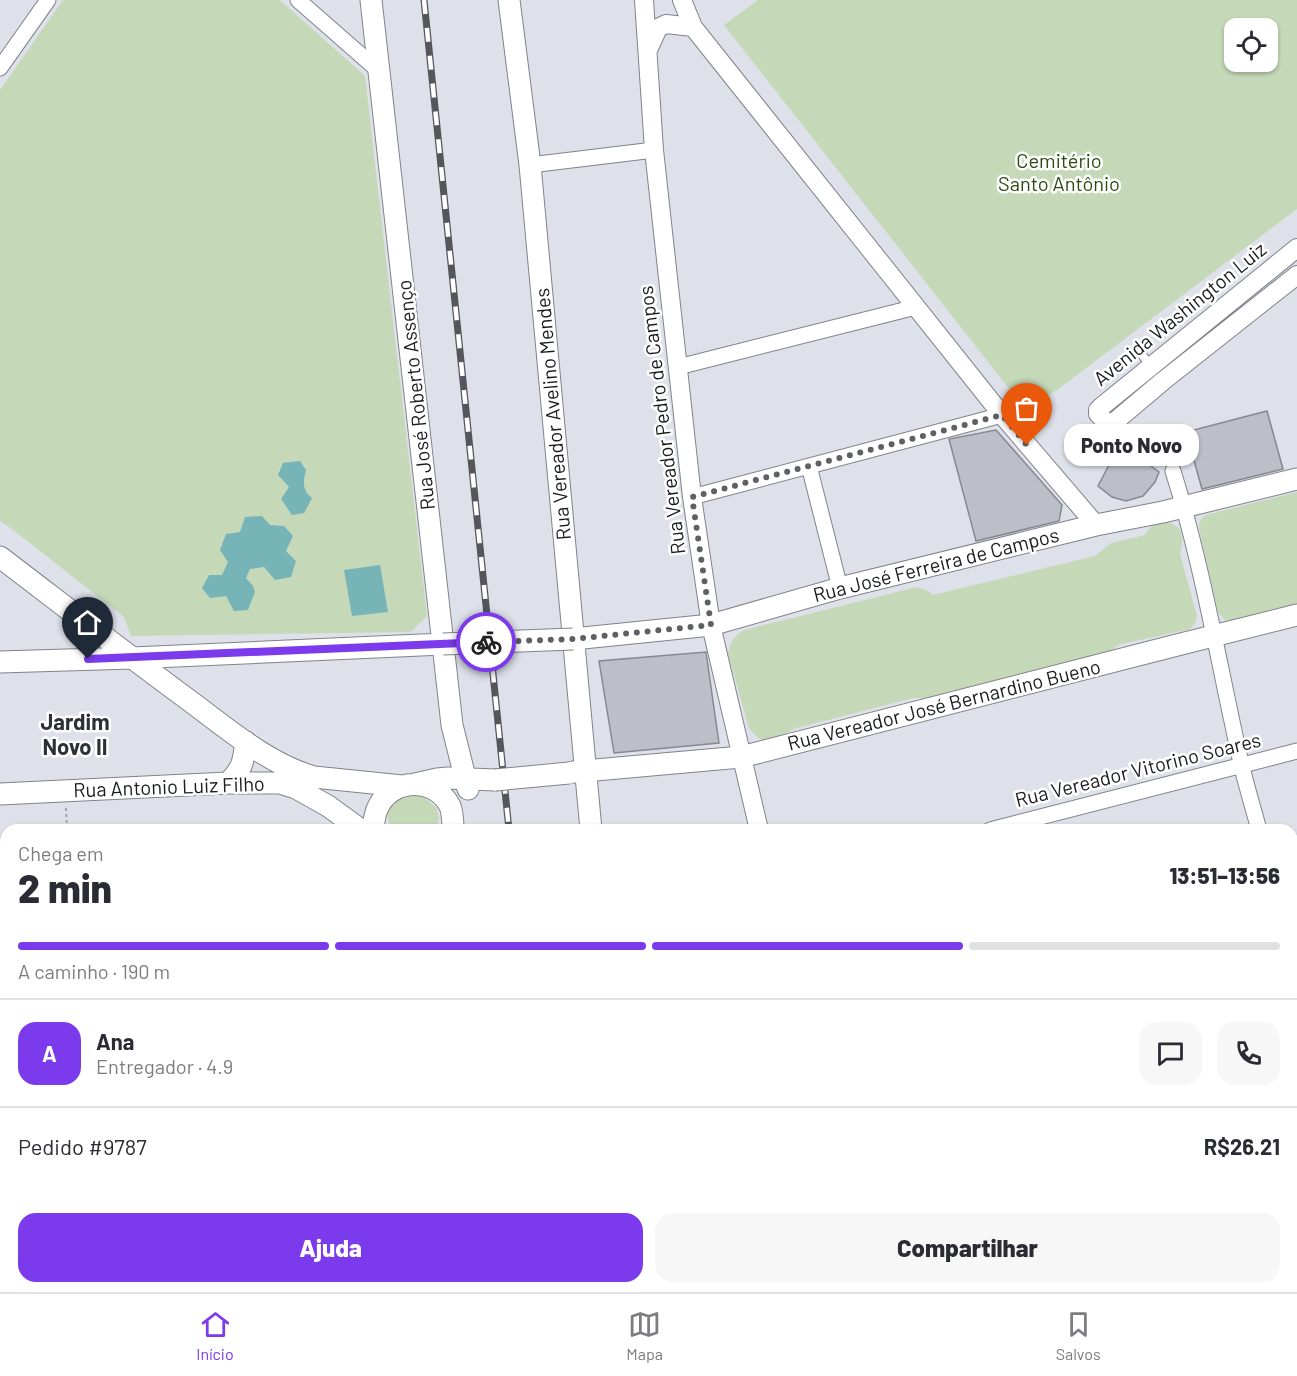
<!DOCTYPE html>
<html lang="pt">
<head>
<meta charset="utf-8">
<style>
	:root { --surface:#fff; --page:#f7f7f7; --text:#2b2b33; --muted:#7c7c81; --line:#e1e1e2; --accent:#7c3aed }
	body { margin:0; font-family:Barlow,sans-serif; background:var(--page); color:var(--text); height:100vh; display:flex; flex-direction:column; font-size:22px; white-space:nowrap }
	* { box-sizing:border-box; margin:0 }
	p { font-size:20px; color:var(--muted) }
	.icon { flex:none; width:33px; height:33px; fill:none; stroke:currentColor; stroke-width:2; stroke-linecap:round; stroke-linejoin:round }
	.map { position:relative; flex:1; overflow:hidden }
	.side { position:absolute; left:0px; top:824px; width:1298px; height:470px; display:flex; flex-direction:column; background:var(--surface); border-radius:18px 18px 0 0; box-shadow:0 2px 4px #0004 }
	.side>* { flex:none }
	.controls { position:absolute; left:1224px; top:18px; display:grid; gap:12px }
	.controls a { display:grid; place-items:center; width:54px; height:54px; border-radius:12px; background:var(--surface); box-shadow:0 2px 4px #0004; font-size:30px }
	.pin { position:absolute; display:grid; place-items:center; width:51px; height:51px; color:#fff; margin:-62px -26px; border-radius:50% 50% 50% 0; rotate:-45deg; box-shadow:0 0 6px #0007 }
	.pin .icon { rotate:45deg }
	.courier { position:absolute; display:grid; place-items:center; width:60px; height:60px; margin:-30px; border:4px solid #7c3aed; border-radius:50%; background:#fff; color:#222; box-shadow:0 2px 8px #0007 }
	.bubble { position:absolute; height:42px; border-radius:18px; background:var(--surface); box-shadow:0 2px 4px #0004; font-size:20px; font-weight:800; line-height:42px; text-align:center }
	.summary em { font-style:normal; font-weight:800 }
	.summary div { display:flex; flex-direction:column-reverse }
	.summary { display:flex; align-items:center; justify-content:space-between; height:102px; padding:0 18px }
	h1 { font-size:39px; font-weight:800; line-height:45px }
	.bar { display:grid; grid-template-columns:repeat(4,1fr); gap:9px 6px; align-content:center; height:72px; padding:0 18px }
	.bar i { height:8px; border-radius:4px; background:var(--line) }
	.bar .selected { background:var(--accent) }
	.bar p { grid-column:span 4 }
	.line { display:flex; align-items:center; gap:15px; padding:0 18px; border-top:2px solid var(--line) }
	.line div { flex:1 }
	.round { display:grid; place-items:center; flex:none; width:63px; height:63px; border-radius:18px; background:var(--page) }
	.button { display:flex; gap:12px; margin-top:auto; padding:12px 18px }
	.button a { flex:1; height:69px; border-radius:18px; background:var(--accent); color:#fff; font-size:24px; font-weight:800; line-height:69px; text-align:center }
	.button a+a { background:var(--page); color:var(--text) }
	.tab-bar { display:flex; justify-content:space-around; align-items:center; height:84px; border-top:2px solid var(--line); background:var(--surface); font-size:16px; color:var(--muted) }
	.tab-bar a { display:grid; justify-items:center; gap:3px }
	.tab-bar .selected { color:var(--accent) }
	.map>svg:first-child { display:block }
	.green { fill:#c5d8b8; fill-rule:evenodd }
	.water { fill:#77b4b8 }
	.building { fill:#bcbfc8; stroke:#878992; stroke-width:1.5 }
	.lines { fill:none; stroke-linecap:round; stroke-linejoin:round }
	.service-casing { stroke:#80838b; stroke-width:10 }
	.minor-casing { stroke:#80838b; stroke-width:17 }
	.tertiary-casing { stroke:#80838b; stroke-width:20 }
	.secondary-casing { stroke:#80838b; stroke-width:23 }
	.path { stroke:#a1a3aa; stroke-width:2; stroke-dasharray:3 3; stroke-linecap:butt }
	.service { stroke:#fff; stroke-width:8 }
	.minor { stroke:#fff; stroke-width:15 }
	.tertiary { stroke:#fff; stroke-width:18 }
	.secondary { stroke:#fff; stroke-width:21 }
	.rail-casing { stroke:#54565b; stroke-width:7 }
	.rail { stroke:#fff; stroke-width:4.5; stroke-dasharray:14; stroke-linecap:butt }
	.secondary-bridge-casing { stroke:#80838b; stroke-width:23; stroke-linecap:butt }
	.secondary-bridge { stroke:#fff; stroke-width:21 }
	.done { stroke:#5f6065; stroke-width:6; stroke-dasharray:0 10.8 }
	.route { stroke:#7c3aed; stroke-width:8 }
	.labels { text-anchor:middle; stroke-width:5; stroke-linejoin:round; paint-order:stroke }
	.park-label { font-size:20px; fill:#2d4b0f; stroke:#fff }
	.street-label { font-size:20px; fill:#1a1b1e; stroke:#fff }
	.quarter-label { font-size:22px; font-weight:bold; fill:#2e3037; stroke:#fff }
</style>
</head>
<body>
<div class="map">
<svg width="1297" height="1292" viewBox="0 0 1297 1292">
	<rect width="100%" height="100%" fill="#dee1ea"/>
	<path class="green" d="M63,0H280L365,76L427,616L411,632L131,636L124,617L12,529L0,521V90Z
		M758,0H1297V209L1057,390L1025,409L724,25ZM1234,28H1268V62H1234Z
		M1297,492V607L1230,622L1225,620L1218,612L1199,528C1199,520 1202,516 1210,514Z
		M1164,522C1184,524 1184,538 1180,554L1197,616L1196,621L1190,629L1122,644L1116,646L1109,655L931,701L923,698H913L793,729L786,734L781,741C766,743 759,741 749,728L728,654C730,643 734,636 744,630L917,587L928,591L933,595L1095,556L1111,543L1145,535L1152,525Z
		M399,795H421L436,807L439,818L437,829H393C385,818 388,813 390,799Z"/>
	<path class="water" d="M300,461L306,470C303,482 302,490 312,498L304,513L292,515L281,499L289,487L278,475L283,463Z
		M262,516L270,525L284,526L293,536L286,551L296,561L291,577L275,580L264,567L250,569L246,578L253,586L255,592L248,610L234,611L226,596L210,598L202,588L209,575H222L228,562L220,550L226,534L240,532L245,517Z
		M380,565L388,612L352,616L344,570Z"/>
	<path class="building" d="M1267,411L1283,469L1202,489L1186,432Z
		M996,430L1062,505L1059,521L976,541L949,439Z
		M1136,455L1159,472L1155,482L1143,496L1126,501L1112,497L1098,486L1110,463L1120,464L1129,462Z
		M706,652L719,743L614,753L599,661Z"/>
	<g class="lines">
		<defs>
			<path id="service" d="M1138,350L1151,366
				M45,1287L46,1292"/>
			<path id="minor" d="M298,0L379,71
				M0,68L48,0
				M530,165L654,150
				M678,367L916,307
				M809,466L840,588
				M1173,471C1203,567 1219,665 1241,763C1246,785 1253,807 1259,830
				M692,497L1002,415
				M990,830L1297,751
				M1292,884L1297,883
				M0,928H6
				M1292,945L1297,964
				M1292,1029L1297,1028
				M0,1062L6,1061
				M1292,1160L1297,1159
				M0,1193H6
				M652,1287V1292
				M806,1287L814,1292
				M1241,1287L1243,1292"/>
			<path id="tertiary" d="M644,0L654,150L692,497L711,625L759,830
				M682,0L693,27L1002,415L1096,525
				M648,50L658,28L666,24L693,27
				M1297,248L1101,407L1098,410V414L1108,424H1112L1163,381L1297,275"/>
			<path id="secondary" d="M371,0L452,725L468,789
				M509,0L530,165L591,830
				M0,557C63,605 126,654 190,701C228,729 268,764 314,777L402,786
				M573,639L711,625L840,588L1096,525L1163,512L1297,479
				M0,662L132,658L443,644
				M573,772L741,757L1177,645L1297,615
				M228,783C243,768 243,763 246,742
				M415,784L437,779L448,778L495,780
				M0,794L228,783H280L296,788L328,806L361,830
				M374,830C373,824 374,821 375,816C383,779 433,773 450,806C453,814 453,822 453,830
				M521,1287V1292
				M1030,1287L1043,1292"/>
		</defs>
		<use href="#service" class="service-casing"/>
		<use href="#minor" class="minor-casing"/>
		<use href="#tertiary" class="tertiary-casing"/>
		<use href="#secondary" class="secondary-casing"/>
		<path class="path" d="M66,808L67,830"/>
		<use href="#service" class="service"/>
		<use href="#minor" class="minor"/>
		<use href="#tertiary" class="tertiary"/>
		<use href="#secondary" class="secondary"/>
		<defs>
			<path id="rail" d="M424,0L509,830
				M556,1287V1292"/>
		</defs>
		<use href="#rail" class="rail-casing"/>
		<use href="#rail" class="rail"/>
		<defs>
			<path id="secondary-bridge" d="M443,644L573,639
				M495,780L569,773"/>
		</defs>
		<use href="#secondary-bridge" class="secondary-bridge-casing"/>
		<use href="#secondary-bridge" class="secondary-bridge"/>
	</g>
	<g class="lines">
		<path class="done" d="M486,642L573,639L711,625L692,497L1002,415L1027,445"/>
		<path class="route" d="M88,659L486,642"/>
	</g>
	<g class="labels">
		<g class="park-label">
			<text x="1059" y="168">Cemitério<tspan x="1059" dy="23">Santo Antônio</tspan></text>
		</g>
		<g class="street-label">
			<text transform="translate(1180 314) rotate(-39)" y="7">Avenida Washington Luiz</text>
			<text transform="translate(416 395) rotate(-96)" y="7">Rua José Roberto Assenço</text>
			<text transform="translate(553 414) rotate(-95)" y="7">Rua Vereador Avelino Mendes</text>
			<text transform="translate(662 420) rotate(-97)" y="7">Rua Vereador Pedro de Campos</text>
			<text transform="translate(936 565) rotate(-14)" y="7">Rua José Ferreira de Campos</text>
			<text transform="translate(944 705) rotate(-14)" y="7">Rua Vereador José Bernardino Bueno</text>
			<text transform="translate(1138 770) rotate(-14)" y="7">Rua Vereador Vitorino Soares</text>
			<text transform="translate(169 787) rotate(-2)" y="7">Rua Antonio Luiz Filho</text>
		</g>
		<g class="quarter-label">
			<text x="75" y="730">Jardim<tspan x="75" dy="25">Novo II</tspan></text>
		</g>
	</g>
</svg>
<div class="controls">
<a><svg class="icon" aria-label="locate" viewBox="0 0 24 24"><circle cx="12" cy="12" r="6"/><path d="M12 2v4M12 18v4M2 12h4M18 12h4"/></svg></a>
</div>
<div class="pin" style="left:1027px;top:445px;background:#ea580c"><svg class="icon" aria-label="bag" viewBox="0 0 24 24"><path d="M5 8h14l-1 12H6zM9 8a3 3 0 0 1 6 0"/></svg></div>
<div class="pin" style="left:88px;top:659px;background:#1f2937"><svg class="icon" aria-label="home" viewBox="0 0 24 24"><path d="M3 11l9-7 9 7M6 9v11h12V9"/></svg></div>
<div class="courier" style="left:486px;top:642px"><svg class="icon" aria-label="bike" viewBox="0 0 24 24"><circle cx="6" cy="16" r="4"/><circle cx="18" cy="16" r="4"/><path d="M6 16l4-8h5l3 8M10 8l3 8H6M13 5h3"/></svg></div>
<div class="bubble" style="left:1064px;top:424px;width:135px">Ponto Novo</div>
<section class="side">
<div class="summary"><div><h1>2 min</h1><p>Chega em</p></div><em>13:51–13:56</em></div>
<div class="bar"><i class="selected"></i><i class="selected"></i><i class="selected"></i><i></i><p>A caminho · 190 m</p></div>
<div class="line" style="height:108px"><b class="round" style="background:var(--accent);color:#fff">A</b><div><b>Ana</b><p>Entregador · 4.9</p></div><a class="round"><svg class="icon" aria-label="chat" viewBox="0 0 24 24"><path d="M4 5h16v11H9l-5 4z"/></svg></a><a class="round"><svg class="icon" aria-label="phone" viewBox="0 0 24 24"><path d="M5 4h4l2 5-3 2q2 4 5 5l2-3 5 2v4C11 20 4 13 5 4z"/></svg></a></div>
<div class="line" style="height:78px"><div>Pedido #9787</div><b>R$26.21</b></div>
<div class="button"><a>Ajuda</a><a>Compartilhar</a></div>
</section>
</div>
<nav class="tab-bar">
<a class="selected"><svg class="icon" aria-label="home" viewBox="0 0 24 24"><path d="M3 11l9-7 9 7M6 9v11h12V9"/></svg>Início</a>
<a><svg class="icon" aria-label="map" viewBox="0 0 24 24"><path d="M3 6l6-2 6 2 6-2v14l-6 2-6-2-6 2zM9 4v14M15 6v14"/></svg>Mapa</a>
<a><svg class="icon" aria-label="saved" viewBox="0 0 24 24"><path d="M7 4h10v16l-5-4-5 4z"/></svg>Salvos</a>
</nav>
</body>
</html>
